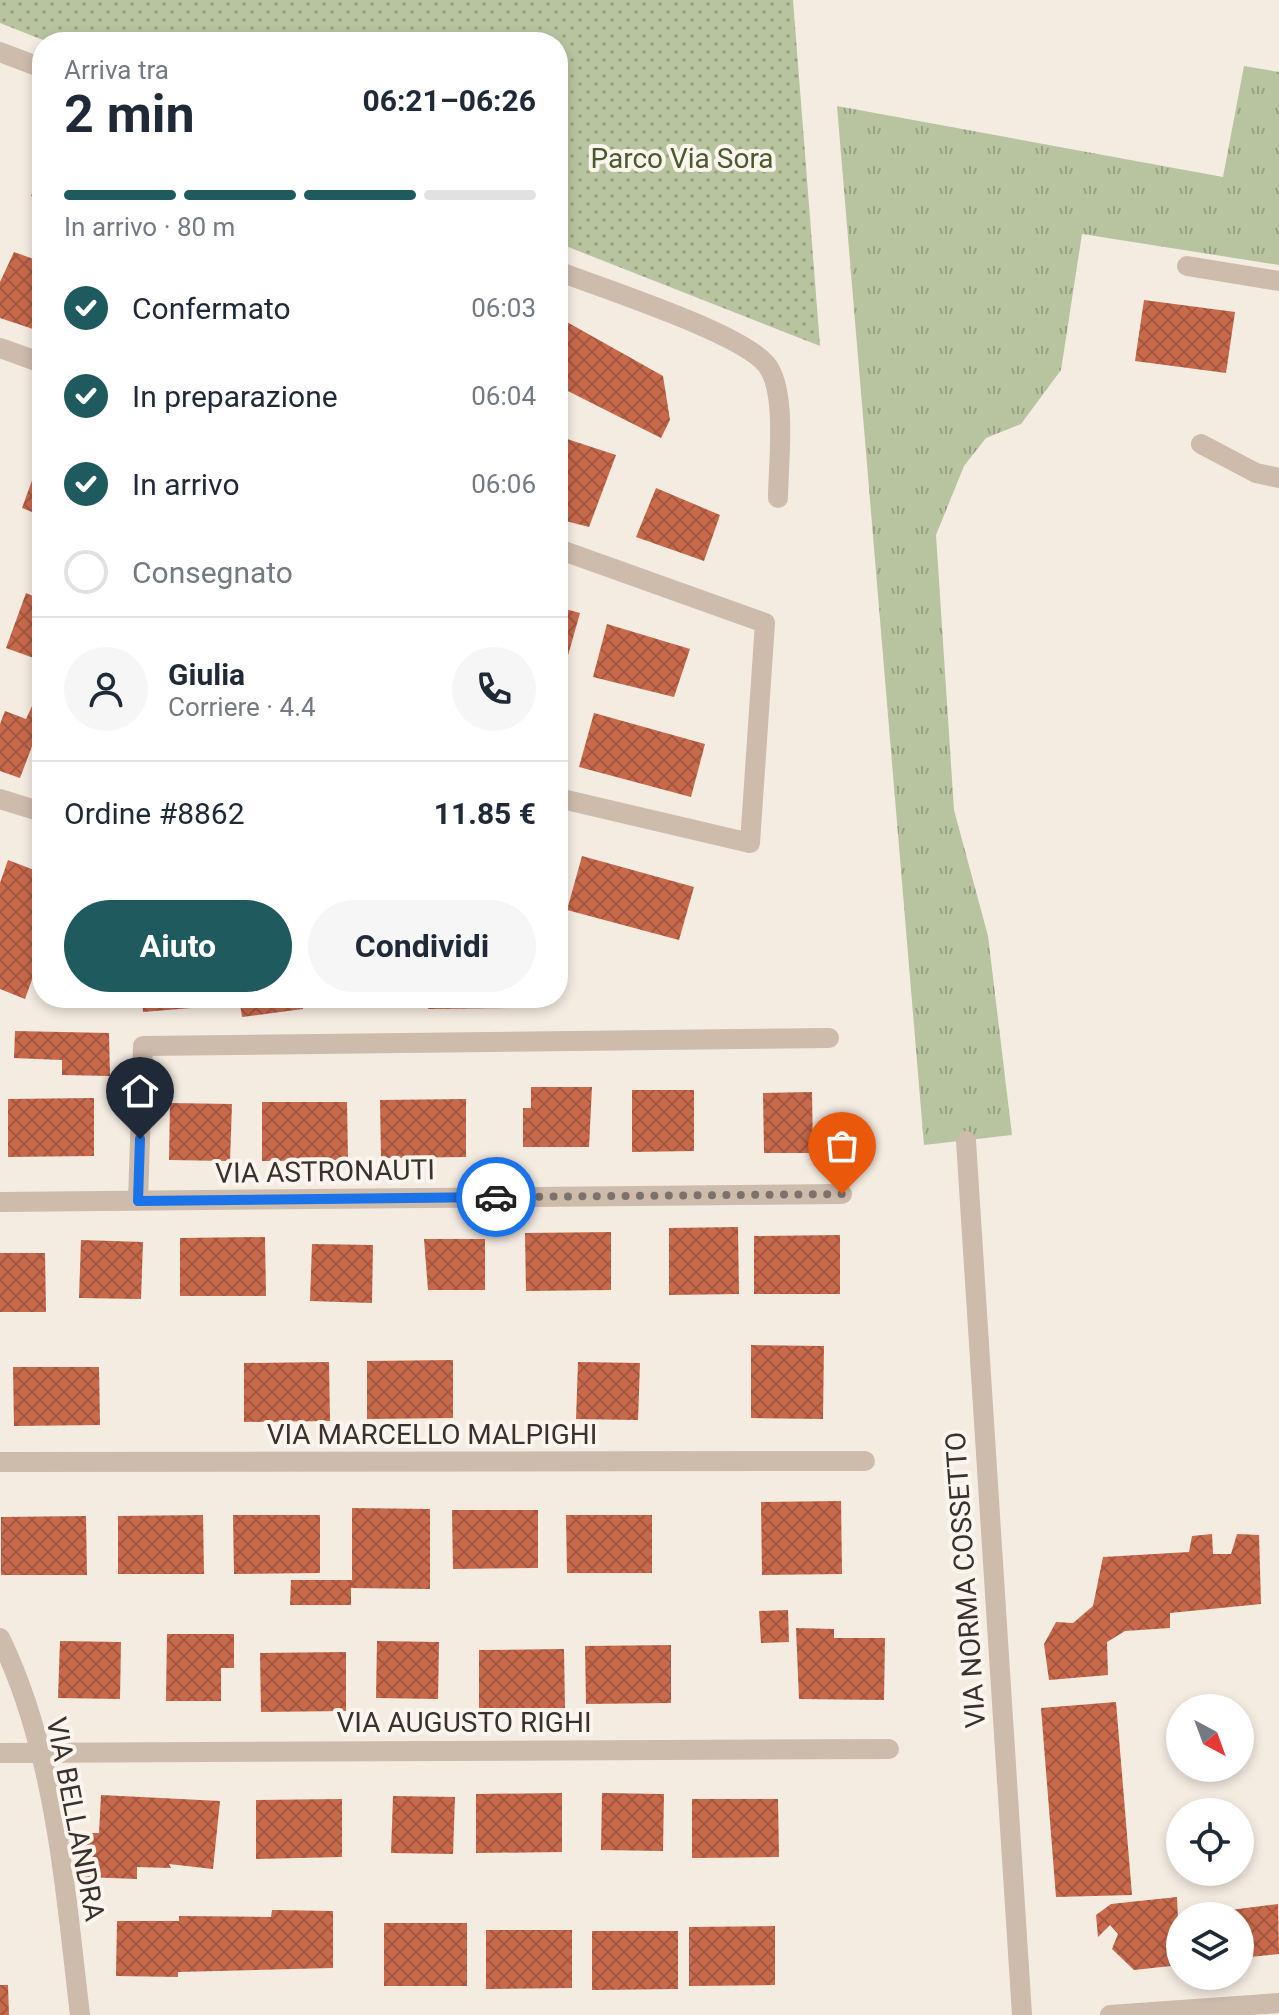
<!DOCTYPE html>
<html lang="it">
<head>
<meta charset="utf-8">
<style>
	:root { --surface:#fff; --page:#f6f6f7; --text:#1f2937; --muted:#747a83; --line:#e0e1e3; --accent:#1f5a5e }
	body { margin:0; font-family:Roboto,sans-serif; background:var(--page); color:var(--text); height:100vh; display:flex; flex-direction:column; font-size:30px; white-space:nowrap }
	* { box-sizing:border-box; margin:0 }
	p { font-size:26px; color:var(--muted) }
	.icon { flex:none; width:44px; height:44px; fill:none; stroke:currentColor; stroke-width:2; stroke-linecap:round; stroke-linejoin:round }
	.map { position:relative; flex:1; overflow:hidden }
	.side { position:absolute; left:32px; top:32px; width:536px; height:976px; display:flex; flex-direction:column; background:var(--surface); border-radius:32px; box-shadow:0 4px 12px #0003 }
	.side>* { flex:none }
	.needle { width:52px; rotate:139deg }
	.fabs { position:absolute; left:1166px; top:1694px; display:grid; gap:16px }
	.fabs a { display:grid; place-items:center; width:88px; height:88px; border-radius:50%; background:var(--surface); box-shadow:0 4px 12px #0003; font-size:40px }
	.pin { position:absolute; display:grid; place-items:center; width:68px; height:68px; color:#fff; margin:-82px -34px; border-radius:50% 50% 50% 0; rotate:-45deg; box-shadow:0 0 8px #0007 }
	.pin .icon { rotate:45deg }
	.courier { position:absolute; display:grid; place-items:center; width:80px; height:80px; margin:-40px; border:6px solid #1a73e8; border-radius:50%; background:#fff; color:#222; box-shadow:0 2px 10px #0007 }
	.head em { font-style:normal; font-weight:700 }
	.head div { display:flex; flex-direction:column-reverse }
	.head { display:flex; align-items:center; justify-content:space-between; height:136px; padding:0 32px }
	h1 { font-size:52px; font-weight:700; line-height:60px }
	.bar { display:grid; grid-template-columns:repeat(4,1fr); gap:12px 8px; align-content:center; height:96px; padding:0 32px }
	.bar i { height:10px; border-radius:6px; background:var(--line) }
	.bar .active { background:var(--accent) }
	.bar p { grid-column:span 4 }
	.line { display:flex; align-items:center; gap:20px; padding:0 32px; border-top:2px solid var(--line) }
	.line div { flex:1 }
	.round { display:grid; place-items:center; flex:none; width:84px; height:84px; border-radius:42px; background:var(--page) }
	ol { padding:0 32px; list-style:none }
	li { display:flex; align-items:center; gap:24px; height:88px }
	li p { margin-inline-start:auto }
	li .icon { padding:8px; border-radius:50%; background:var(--accent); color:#fff; stroke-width:4 }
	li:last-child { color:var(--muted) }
	li i { width:44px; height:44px; border:4px solid var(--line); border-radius:50% }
	.button { display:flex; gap:16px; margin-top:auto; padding:16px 32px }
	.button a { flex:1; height:92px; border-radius:48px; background:var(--accent); color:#fff; font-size:32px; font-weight:700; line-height:92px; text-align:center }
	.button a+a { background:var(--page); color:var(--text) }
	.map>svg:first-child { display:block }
	.grass { fill:url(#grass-tufts) }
	.park { fill:url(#park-dots) }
	.building { fill:url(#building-cross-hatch) }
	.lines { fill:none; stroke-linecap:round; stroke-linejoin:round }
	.lane { stroke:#cdbbac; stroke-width:20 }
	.street { stroke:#cdbbac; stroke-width:20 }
	.done { stroke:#7c716b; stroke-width:8; stroke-dasharray:0 14.4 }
	.route { stroke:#1a73e8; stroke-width:10 }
	.labels { text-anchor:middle; stroke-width:8; stroke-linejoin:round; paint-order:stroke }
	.park-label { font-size:28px; fill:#4a5a2e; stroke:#fbf5ee }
	.street-label { font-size:28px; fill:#3b302b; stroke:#fbf5ee }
</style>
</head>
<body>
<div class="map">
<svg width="1279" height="2015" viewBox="0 0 1279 2015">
	<defs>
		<pattern id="grass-tufts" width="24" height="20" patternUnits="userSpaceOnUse" patternTransform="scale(2)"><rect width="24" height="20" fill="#b8c4a0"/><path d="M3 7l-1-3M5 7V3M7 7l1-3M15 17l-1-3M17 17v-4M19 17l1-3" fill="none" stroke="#97a083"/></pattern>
		<pattern id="park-dots" width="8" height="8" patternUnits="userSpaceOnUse" patternTransform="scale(2)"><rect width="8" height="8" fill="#b8c4a0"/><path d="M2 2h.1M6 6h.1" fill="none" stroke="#97a083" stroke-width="1.8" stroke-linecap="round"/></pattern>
		<pattern id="building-cross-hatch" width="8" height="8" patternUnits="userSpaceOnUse" patternTransform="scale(2)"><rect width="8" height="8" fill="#c8694b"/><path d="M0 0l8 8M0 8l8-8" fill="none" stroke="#a4573f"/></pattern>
	</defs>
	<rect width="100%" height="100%" fill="#f4ebe1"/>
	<path class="grass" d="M1244,66L1279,72V265L1082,234L1061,370L1021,424L986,438L964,466L936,535L954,810L988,936L1012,1135L924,1145L837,106L1223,177Z"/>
	<path class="park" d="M0,0H793L820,346L558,243V42H48L0,23Z"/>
	<path class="building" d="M42,169V201L31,196Z
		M14,252L42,262V332L0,318V282Z
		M1144,300L1235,312L1226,373L1135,361Z
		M558,317L663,376L670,420L661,438L558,386Z
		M558,436L616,455L589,527L558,519Z
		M42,453V516L22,508Z
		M656,488L720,515L704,561L636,537Z
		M26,593L42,600V661L6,648Z
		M558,607L580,613L565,666L558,664Z
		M607,624L690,649L674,697L593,677Z
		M32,706L42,710V720L20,778L0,771V724L5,711L26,719Z
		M594,713L705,744L691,797L579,767Z
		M582,856L694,887L679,940L567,910Z
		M8,860L42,873V952L25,999L0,989V883Z
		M142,998H203L204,1007L143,1012Z
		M239,998H302L303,1009L242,1017Z
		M428,998H513V1008L428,1009Z
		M15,1031L109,1033L110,1076L62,1075V1060L14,1058Z
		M531,1087H592L589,1147H523V1108H531Z
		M632,1090H694V1151L632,1152Z
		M812,1092L813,1153H764L763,1093Z
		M94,1098V1156L8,1157V1099Z
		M466,1099V1157L381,1158L380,1100Z
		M262,1102H347L348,1160L262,1161Z
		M170,1103L232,1104L230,1161L169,1160Z
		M738,1227L739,1294L669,1295V1228Z
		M611,1232V1290L526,1291L525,1233Z
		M840,1235V1294H754V1236Z
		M265,1237L266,1296H180V1238Z
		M424,1239H485V1290H428Z
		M81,1240L143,1242L141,1299L79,1298Z
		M312,1244L373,1245L372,1303L310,1301Z
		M0,1253H45L46,1312H0Z
		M751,1345L824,1346L823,1419L751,1418Z
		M453,1360V1418L367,1419V1361Z
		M329,1362L330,1421L244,1422V1363Z
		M578,1362L640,1363L638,1420L576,1419Z
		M13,1367H99L100,1425L14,1426Z
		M841,1501L842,1574L762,1575L761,1502Z
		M352,1508L430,1509V1589L351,1588V1605H290L291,1580H352Z
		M452,1510H538V1568L453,1569Z
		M203,1515L204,1574H118V1516Z
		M233,1515H320V1573L234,1574Z
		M566,1515H652V1573H567Z
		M86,1516L87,1575H1V1517Z
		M1212,1534L1213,1554H1231L1237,1534L1259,1535L1261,1604L1170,1613V1628L1125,1631L1107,1642L1108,1675L1049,1680L1044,1644L1056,1622L1073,1623L1093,1606L1103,1557L1189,1552L1192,1536Z
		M788,1610L789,1642L761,1643L759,1611Z
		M796,1628L834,1629V1638H885L884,1700L799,1699Z
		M167,1634H234V1668H221V1701H166Z
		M60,1641L121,1642L120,1699L58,1698Z
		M377,1641L439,1642L438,1699L376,1698Z
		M671,1645V1703L586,1704L585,1646Z
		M564,1649L565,1708H479V1650Z
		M346,1652V1711L261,1712L260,1653Z
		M1116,1702L1132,1895L1056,1897L1041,1708Z
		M562,1793V1852L476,1853V1794Z
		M602,1793L664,1794L663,1851L601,1850Z
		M101,1795L220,1801L213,1869L169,1864L171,1868L137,1867V1879L84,1877L86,1833H99Z
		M393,1796L455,1797L453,1854L391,1853Z
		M342,1799V1857L256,1859V1800Z
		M692,1799H778L779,1857L692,1858Z
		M1177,1897L1180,1965L1134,1970L1112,1949L1118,1934L1110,1925L1098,1937L1096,1915L1111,1904Z
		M1278,1904L1279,1954L1240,1958V1916H1182Z
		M272,1910L333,1911V1968L178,1972V1977L116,1976L117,1921H179V1916L271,1917Z
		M384,1923H467V1986H384Z
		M775,1926V1985L689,1986V1927Z
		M486,1930H572V1988L486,1989Z
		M592,1931H678V1989L592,1990Z
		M0,1985H8L9,2015H0Z"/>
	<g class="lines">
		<path class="lane" d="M1201,444L1256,473L1279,478
			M1110,2015L1279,2003"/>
		<path class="street" d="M0,52L42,68
			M1187,266L1279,281
			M558,271C603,289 739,332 766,364C788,390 778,465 778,498
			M0,348L42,363
			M558,549L765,623L750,843L558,798
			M0,799L42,812
			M966,1141L1022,2015
			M138,1201L143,1046L829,1038
			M0,1202L842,1194
			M0,1462L865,1461
			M0,1638C56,1753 65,1890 80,2015
			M0,1753L889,1749"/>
	</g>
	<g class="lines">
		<path class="done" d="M496,1197L842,1194"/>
		<path class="route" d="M140,1139L138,1201L496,1197"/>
	</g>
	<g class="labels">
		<g class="park-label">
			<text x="682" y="168">Parco Via Sora</text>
		</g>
		<g class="street-label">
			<text transform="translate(325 1171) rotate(-1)" y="10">VIA ASTRONAUTI</text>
			<text x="432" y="1444">VIA MARCELLO MALPIGHI</text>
			<text transform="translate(965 1580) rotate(-94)" y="10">VIA NORMA COSSETTO</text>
			<text x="464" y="1732">VIA AUGUSTO RIGHI</text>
			<text transform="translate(76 1819) rotate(79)" y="10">VIA BELLANDRA</text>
		</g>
	</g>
</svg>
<div class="fabs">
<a><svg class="needle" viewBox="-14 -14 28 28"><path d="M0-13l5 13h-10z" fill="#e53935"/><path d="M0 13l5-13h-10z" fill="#747a83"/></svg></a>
<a><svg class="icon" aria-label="locate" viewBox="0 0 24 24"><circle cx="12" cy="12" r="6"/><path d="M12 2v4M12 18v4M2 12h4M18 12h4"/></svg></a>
<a><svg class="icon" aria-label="layers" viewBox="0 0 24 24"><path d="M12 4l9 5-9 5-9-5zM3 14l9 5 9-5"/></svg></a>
</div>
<div class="pin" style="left:842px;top:1194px;background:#ea580c"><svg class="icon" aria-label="bag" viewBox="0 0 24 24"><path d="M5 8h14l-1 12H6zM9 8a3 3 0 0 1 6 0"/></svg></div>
<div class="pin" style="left:140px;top:1139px;background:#1f2937"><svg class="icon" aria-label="home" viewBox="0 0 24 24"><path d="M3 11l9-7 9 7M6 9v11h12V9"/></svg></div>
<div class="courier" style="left:496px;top:1197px"><svg class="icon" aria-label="car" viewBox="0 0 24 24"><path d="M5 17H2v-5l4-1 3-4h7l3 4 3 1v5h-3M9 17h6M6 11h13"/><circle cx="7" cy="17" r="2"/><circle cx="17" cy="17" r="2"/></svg></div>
<section class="side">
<div class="head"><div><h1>2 min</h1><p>Arriva tra</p></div><em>06:21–06:26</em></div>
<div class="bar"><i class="active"></i><i class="active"></i><i class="active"></i><i></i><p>In arrivo · 80 m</p></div>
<ol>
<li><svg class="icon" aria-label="check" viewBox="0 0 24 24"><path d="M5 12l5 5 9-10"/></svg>Confermato<p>06:03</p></li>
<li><svg class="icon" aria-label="check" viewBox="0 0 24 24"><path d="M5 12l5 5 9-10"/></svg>In preparazione<p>06:04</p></li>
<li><svg class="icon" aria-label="check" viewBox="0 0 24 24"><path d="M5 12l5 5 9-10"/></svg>In arrivo<p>06:06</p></li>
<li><i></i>Consegnato</li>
</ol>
<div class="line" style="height:144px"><a class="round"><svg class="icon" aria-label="person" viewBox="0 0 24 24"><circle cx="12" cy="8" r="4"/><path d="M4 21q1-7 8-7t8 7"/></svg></a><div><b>Giulia</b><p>Corriere · 4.4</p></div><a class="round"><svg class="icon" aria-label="phone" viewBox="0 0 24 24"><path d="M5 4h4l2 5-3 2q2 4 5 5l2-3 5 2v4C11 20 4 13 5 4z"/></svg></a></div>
<div class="line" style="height:104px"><div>Ordine #8862</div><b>11.85 €</b></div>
<div class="button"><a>Aiuto</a><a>Condividi</a></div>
</section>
</div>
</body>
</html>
